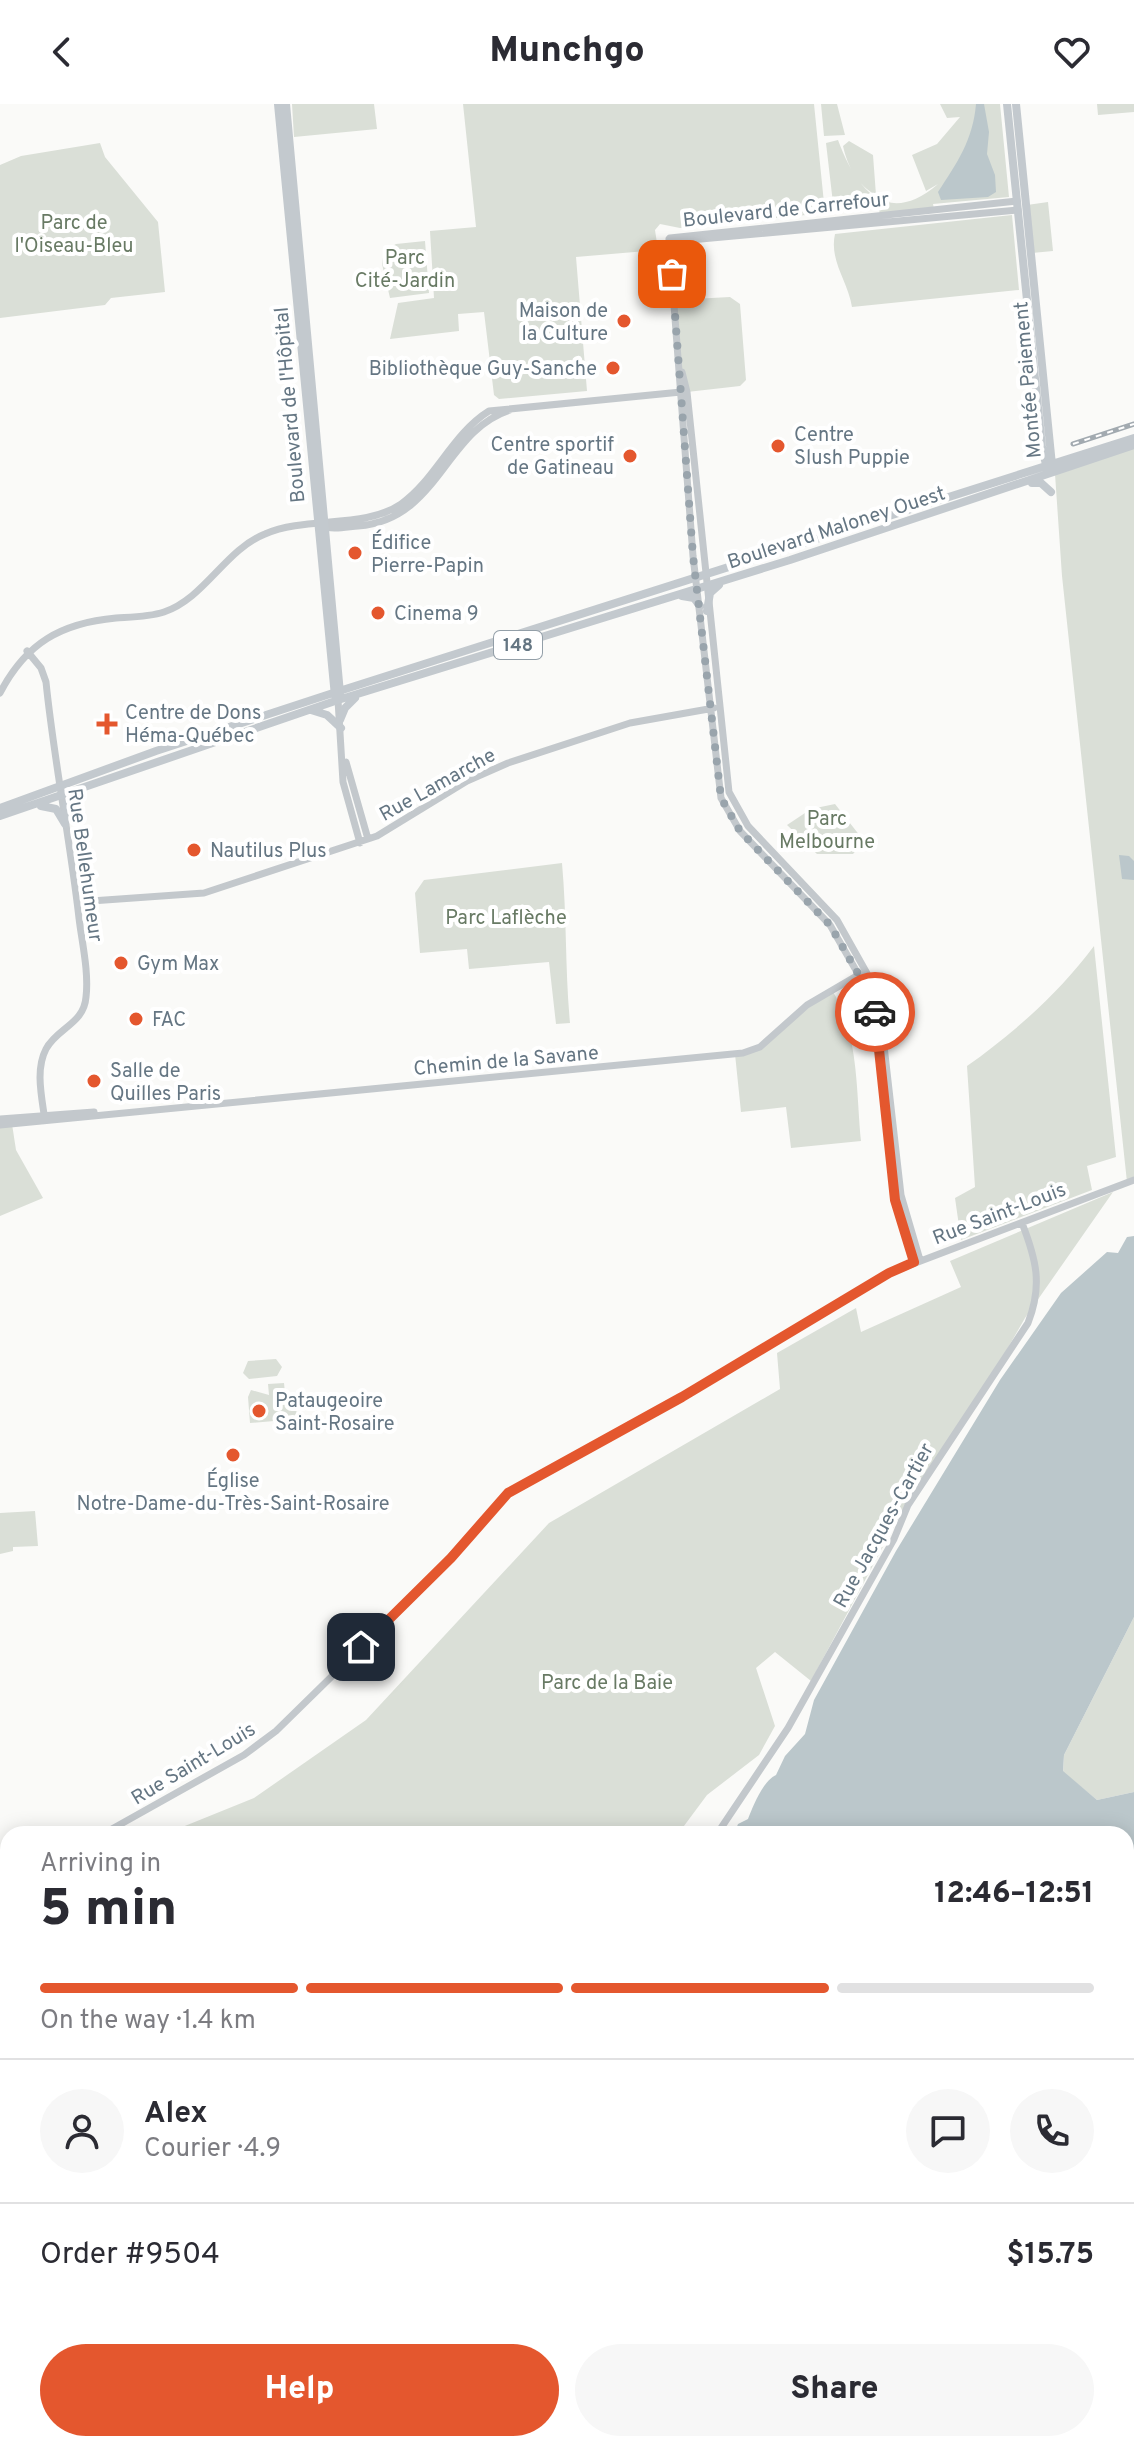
<!DOCTYPE html>
<html lang="en">
<head>
<meta charset="utf-8">
<style>
	:root { --surface:#fff; --page:#f7f7f7; --text:#2b2b33; --muted:#7c7c81; --line:#e1e1e2; --accent:#e4572e }
	body { margin:0; font-family:Overpass,sans-serif; background:var(--page); color:var(--text); height:100vh; display:flex; flex-direction:column; font-size:30px; white-space:nowrap }
	* { box-sizing:border-box; margin:0 }
	p { font-size:26px; color:var(--muted) }
	.icon { flex:none; width:44px; height:44px; fill:none; stroke:currentColor; stroke-width:2; stroke-linecap:round; stroke-linejoin:round }
	.map { position:relative; flex:1; overflow:hidden }
	.panel { position:absolute; left:0px; top:1722px; width:1134px; height:626px; display:flex; flex-direction:column; background:var(--surface); border-radius:24px 24px 0 0; box-shadow:0 4px 20px #0003 }
	.panel>* { flex:none }
	.pin { position:absolute; display:grid; place-items:center; width:68px; height:68px; color:#fff; margin:-34px; border-radius:16px; box-shadow:0 4px 12px #0006 }
	.courier { position:absolute; display:grid; place-items:center; width:80px; height:80px; margin:-40px; border:6px solid #e4572e; border-radius:50%; background:#fff; color:#222; box-shadow:0 2px 10px #0007 }
	.headline em { font-style:normal; font-weight:800 }
	.headline div { display:flex; flex-direction:column-reverse }
	.headline { display:flex; align-items:center; justify-content:space-between; height:136px; padding:0 40px }
	h1 { font-size:52px; font-weight:800; line-height:60px }
	.bar { display:grid; grid-template-columns:repeat(4,1fr); gap:12px 8px; align-content:center; height:96px; padding:0 40px }
	.bar i { height:10px; border-radius:6px; background:var(--line) }
	.bar .on { background:var(--accent) }
	.bar p { grid-column:span 4 }
	.line { display:flex; align-items:center; gap:20px; padding:0 40px; border-top:2px solid var(--line) }
	.line div { flex:1 }
	.round { display:grid; place-items:center; flex:none; width:84px; height:84px; border-radius:42px; background:var(--page) }
	.button { display:flex; gap:16px; margin-top:auto; padding:16px 40px }
	.button a { flex:1; height:92px; border-radius:48px; background:var(--accent); color:#fff; font-size:32px; font-weight:800; line-height:92px; text-align:center }
	.button a+a { background:var(--page); color:var(--text) }
	header { display:flex; justify-content:space-between; align-items:center; height:104px; padding:0 40px; background:var(--surface); font-size:36px; font-weight:800 }
	.map>svg:first-child { display:block }
	.green { fill:#dadfd7 }
	.water { fill:#bbc7cb }
	.lines { fill:none; stroke-linecap:round; stroke-linejoin:round }
	.minor { stroke:#c3c8cc; stroke-width:7 }
	.major { stroke:#c3c9ce; stroke-width:8 }
	.rail-casing { stroke:#a2aab0; stroke-width:5 }
	.rail { stroke:#fff; stroke-width:2; stroke-dasharray:6; stroke-linecap:butt }
	.done { stroke:#99a4ac; stroke-width:8; stroke-dasharray:0 14.4 }
	.route { stroke:#e4572e; stroke-width:10 }
	.poi-dot { fill:#e4572e; stroke:#fff; stroke-width:3 }
	.labels { text-anchor:middle; stroke-width:8; stroke-linejoin:round; paint-order:stroke }
	.shield { fill:#fff; stroke:#939fa8; stroke-width:2 }
	.shield-label { font-size:18px; font-weight:bold; fill:#657683 }
	.street-label { font-size:20px; fill:#657683; stroke:#fff }
	.park-label { font-size:20px; fill:#687a64; stroke:#fff }
	.poi-label { font-size:20px; fill:#657683; stroke:#fff; text-anchor:start }
</style>
</head>
<body>
<header><svg class="icon" aria-label="back" viewBox="0 0 24 24"><path d="M15 5l-7 7 7 7"/></svg>Munchgo<svg class="icon" aria-label="heart" viewBox="0 0 24 24"><path d="M12 20l-8-8c-3-5 5-10 8-4 3-6 11-1 8 4z"/></svg></header>
<div class="map">
<svg width="1134" height="2347" viewBox="0 0 1134 2347">
	<rect width="100%" height="100%" fill="#fafaf8"/>
	<path class="green" d="M292,0H374L377,25L294,33Z
		M463,0H814L825,109L680,124L660,120L655,126L658,146L576,153L587,287L499,295L494,291L484,208L458,210L459,227L390,235L398,199L434,194L430,127L476,123Z
		M821,0H837L845,31L824,32Z
		M940,0H1000L1009,93L933,100L934,105L880,111L879,105L834,108L826,39L838,36C856,85 887,124 938,80L926,87L912,51L937,40L960,13L947,14Z
		M1097,0H1134V8L1098,11Z
		M849,37L873,51L876,91C858,82 847,61 843,42Z
		M100,39L105,53L158,118L165,188L111,194L105,201L0,214V61L21,52Z
		M1048,98L1053,147L1032,149L1027,101Z
		M1012,111L1019,186L852,203C848,177 829,157 835,130Z
		M425,137L429,189L390,194L382,160L384,147L396,140Z
		M730,193L740,200L746,276L740,282L687,288L679,258L674,196Z
		M1134,341V1076L1127,1078L1062,472L1055,370Z
		M835,700L864,737L853,750H817L787,721L811,705Z
		M562,759C567,815 565,866 570,919L556,920L549,858L469,865L467,845L420,849L415,789L424,776Z
		M1094,842L1116,1053L1087,1062L1092,1086L961,1136L955,1094L975,1083L967,962C1015,928 1059,889 1094,842Z
		M832,886C859,930 856,986 861,1037L791,1044L786,1003L741,1008L735,950L751,947Z
		M12,1020L16,1046L43,1094L0,1112V1021Z
		M1113,1088L1025,1214L998,1261L907,1398L811,1577L775,1548L756,1564L775,1622L759,1651L707,1691L678,1730H165L254,1694L366,1616L549,1419L780,1285L777,1249L856,1204L861,1228L961,1183L950,1157Z
		M276,1255L282,1263L277,1272L249,1275L243,1269L248,1257Z
		M284,1279L285,1289H295L297,1315L250,1319L248,1293L251,1286L269,1291L268,1280Z
		M35,1407L38,1442L13,1443V1447L0,1450V1409Z
		M1134,1513V1688L1097,1696L1063,1668L1064,1651Z
		M8,1967V2340H64L46,2347H0V1970Z
		M1134,2297V2347H1055L1041,2340H1126V2299Z
		M567,2340H673L656,2347H553Z
		M701,2340H759L771,2344L880,2340L962,2344L978,2340H1023L1037,2347H712Z"/>
	<path class="water" d="M976,0H984L989,28L987,50L995,71L996,88L988,93L941,96L938,88C957,59 973,36 976,0Z
		M1119,751L1129,752L1134,757V776L1122,775Z
		M1134,1132V1513L1064,1651L1063,1667L1097,1696L1134,1688V2288L1126,2290V1730H734L738,1720L748,1715C753,1702 763,1677 776,1671L785,1652L805,1630L814,1596L896,1447L1000,1276L1061,1189L1107,1148L1118,1149L1127,1133Z
		M229,2340H562L547,2347H223Z"/>
	<g class="lines">
		<path class="minor" d="M670,134L1017,97
			M669,135L693,452L721,694L740,727L830,821L873,896L895,1096L909,1133L914,1158
			M669,135L679,137L1018,106
			M682,268L687,288L729,688L748,722L837,816L878,889L901,1091L920,1156
			M321,422C332,426 346,423 358,422C439,416 444,327 510,306
			M27,547L41,564L46,578C54,657 70,735 79,814C82,839 89,868 86,893C84,920 57,924 46,945C35,966 42,994 45,1017
			M0,589C26,539 61,519 116,514C132,513 149,513 164,508C205,494 225,446 265,430C306,412 365,425 401,400C436,375 452,330 489,307L681,288
			M338,596L343,678L360,739
			M346,658L368,735
			M77,798L204,789L377,732L467,677L508,659L630,619L714,604
			M0,1015L94,1008
			M0,1021L743,949L760,943L807,901L860,870
			M103,1730L244,1651L276,1627L423,1483L508,1389L682,1293L889,1169L1134,1076
			M717,1730L788,1624L894,1435L908,1401L1028,1219C1043,1181 1036,1155 1022,1119
			M0,1803L8,1797
			M206,2347L214,2340
			M667,2347L685,2343L701,2347"/>
		<path class="major" d="M278,0L335,592
			M286,0L340,589
			M1007,0L1042,343L1047,365
			M1016,0L1052,361
			M1032,379H1041L1051,388
			M682,492L694,494L700,502
			M707,507L710,489L719,481
			M311,606L327,611L341,624
			M340,616L345,604L355,594
			M41,702L56,705L65,720
			M0,704L156,647L333,589L1134,334
			M0,712L338,596L790,456L1134,341
			M65,719L67,700L76,687
			M723,2340L734,2347
			M598,2347L609,2340"/>
		<defs>
			<path id="rail" d="M1073,340L1134,320"/>
		</defs>
		<use href="#rail" class="rail-casing"/>
		<use href="#rail" class="rail"/>
	</g>
	<g class="lines">
		<path class="done" d="M672,170L693,452L721,694L740,727L830,821L871,892L875,908"/>
		<path class="route" d="M361,1543L451,1454L508,1389L682,1293L889,1169L914,1158L895,1096L875,908"/>
	</g>
	<g class="poi-dot">
		<circle cx="624" cy="217" r="8"/>
		<circle cx="613" cy="264" r="8"/>
		<circle cx="778" cy="342" r="8"/>
		<circle cx="630" cy="352" r="8"/>
		<circle cx="355" cy="449" r="8"/>
		<circle cx="378" cy="509" r="8"/>
		<path d="M103 608h8v8h8v8h-8v8h-8v-8h-8v-8h8z"/>
		<circle cx="194" cy="746" r="8"/>
		<circle cx="121" cy="859" r="8"/>
		<circle cx="136" cy="915" r="8"/>
		<circle cx="94" cy="977" r="8"/>
		<circle cx="259" cy="1307" r="8"/>
		<circle cx="233" cy="1351" r="8"/>
	</g>
	<g class="labels">
		<rect class="shield" x="494" y="527" width="48" height="28" rx="6"/>
		<g class="shield-label">
			<text x="518" y="547">148</text>
		</g>
		<g class="street-label">
			<text transform="translate(786 105) rotate(-6)" y="7">Boulevard de Carrefour</text>
			<text transform="translate(1027 276) rotate(-95)" y="7">Montée Paiement</text>
			<text transform="translate(289 301) rotate(-95)" y="7">Boulevard de l'Hôpital</text>
			<text transform="translate(836 423) rotate(-18)" y="7">Boulevard Maloney Ouest</text>
			<text transform="translate(437 680) rotate(-29)" y="7">Rue Lamarche</text>
			<text transform="translate(86 761) rotate(82)" y="7">Rue Bellehumeur</text>
			<text transform="translate(506 956) rotate(-5)" y="7">Chemin de la Savane</text>
			<text transform="translate(999 1109) rotate(-21)" y="7">Rue Saint-Louis</text>
			<text transform="translate(883 1421) rotate(-61)" y="7">Rue Jacques-Cartier</text>
			<text transform="translate(193 1659) rotate(-31)" y="7">Rue Saint-Louis</text>
		</g>
		<g class="park-label">
			<text x="74" y="125">Parc de<tspan x="74" dy="23">l'Oiseau-Bleu</tspan></text>
			<text x="405" y="160">Parc<tspan x="405" dy="23">Cité-Jardin</tspan></text>
			<text x="827" y="721">Parc<tspan x="827" dy="23">Melbourne</tspan></text>
			<text x="506" y="820">Parc Laflèche</text>
			<text x="607" y="1585">Parc de la Baie</text>
		</g>
		<g class="poi-label">
			<text x="608" y="213" text-anchor="end">Maison de<tspan x="608" dy="23">la Culture</tspan></text>
			<text x="597" y="271" text-anchor="end">Bibliothèque Guy-Sanche</text>
			<text x="794" y="337">Centre<tspan x="794" dy="23">Slush Puppie</tspan></text>
			<text x="614" y="347" text-anchor="end">Centre sportif<tspan x="614" dy="23">de Gatineau</tspan></text>
			<text x="371" y="445">Édifice<tspan x="371" dy="23">Pierre-Papin</tspan></text>
			<text x="394" y="516">Cinema 9</text>
			<text x="125" y="615">Centre de Dons<tspan x="125" dy="23">Héma-Québec</tspan></text>
			<text x="210" y="753">Nautilus Plus</text>
			<text x="137" y="866">Gym Max</text>
			<text x="152" y="922">FAC</text>
			<text x="110" y="973">Salle de<tspan x="110" dy="23">Quilles Paris</tspan></text>
			<text x="275" y="1303">Pataugeoire<tspan x="275" dy="23">Saint-Rosaire</tspan></text>
			<text x="233" y="1383" text-anchor="middle">Église<tspan x="233" dy="23">Notre-Dame-du-Très-Saint-Rosaire</tspan></text>
		</g>
	</g>
</svg>
<div class="pin" style="left:672px;top:170px;background:#ea580c"><svg class="icon" aria-label="bag" viewBox="0 0 24 24"><path d="M5 8h14l-1 12H6zM9 8a3 3 0 0 1 6 0"/></svg></div>
<div class="pin" style="left:361px;top:1543px;background:#1f2937"><svg class="icon" aria-label="home" viewBox="0 0 24 24"><path d="M3 11l9-7 9 7M6 9v11h12V9"/></svg></div>
<div class="courier" style="left:875px;top:908px"><svg class="icon" aria-label="car" viewBox="0 0 24 24"><path d="M5 17H2v-5l4-1 3-4h7l3 4 3 1v5h-3M9 17h6M6 11h13"/><circle cx="7" cy="17" r="2"/><circle cx="17" cy="17" r="2"/></svg></div>
<section class="panel">
<div class="headline"><div><h1>5 min</h1><p>Arriving in</p></div><em>12:46–12:51</em></div>
<div class="bar"><i class="on"></i><i class="on"></i><i class="on"></i><i></i><p>On the way · 1.4 km</p></div>
<div class="line" style="height:144px"><a class="round"><svg class="icon" aria-label="person" viewBox="0 0 24 24"><circle cx="12" cy="8" r="4"/><path d="M4 21q1-7 8-7t8 7"/></svg></a><div><b>Alex</b><p>Courier · 4.9</p></div><a class="round"><svg class="icon" aria-label="chat" viewBox="0 0 24 24"><path d="M4 5h16v11H9l-5 4z"/></svg></a><a class="round"><svg class="icon" aria-label="phone" viewBox="0 0 24 24"><path d="M5 4h4l2 5-3 2q2 4 5 5l2-3 5 2v4C11 20 4 13 5 4z"/></svg></a></div>
<div class="line" style="height:104px"><div>Order #9504</div><b>$15.75</b></div>
<div class="button"><a>Help</a><a>Share</a></div>
</section>
</div>
</body>
</html>
